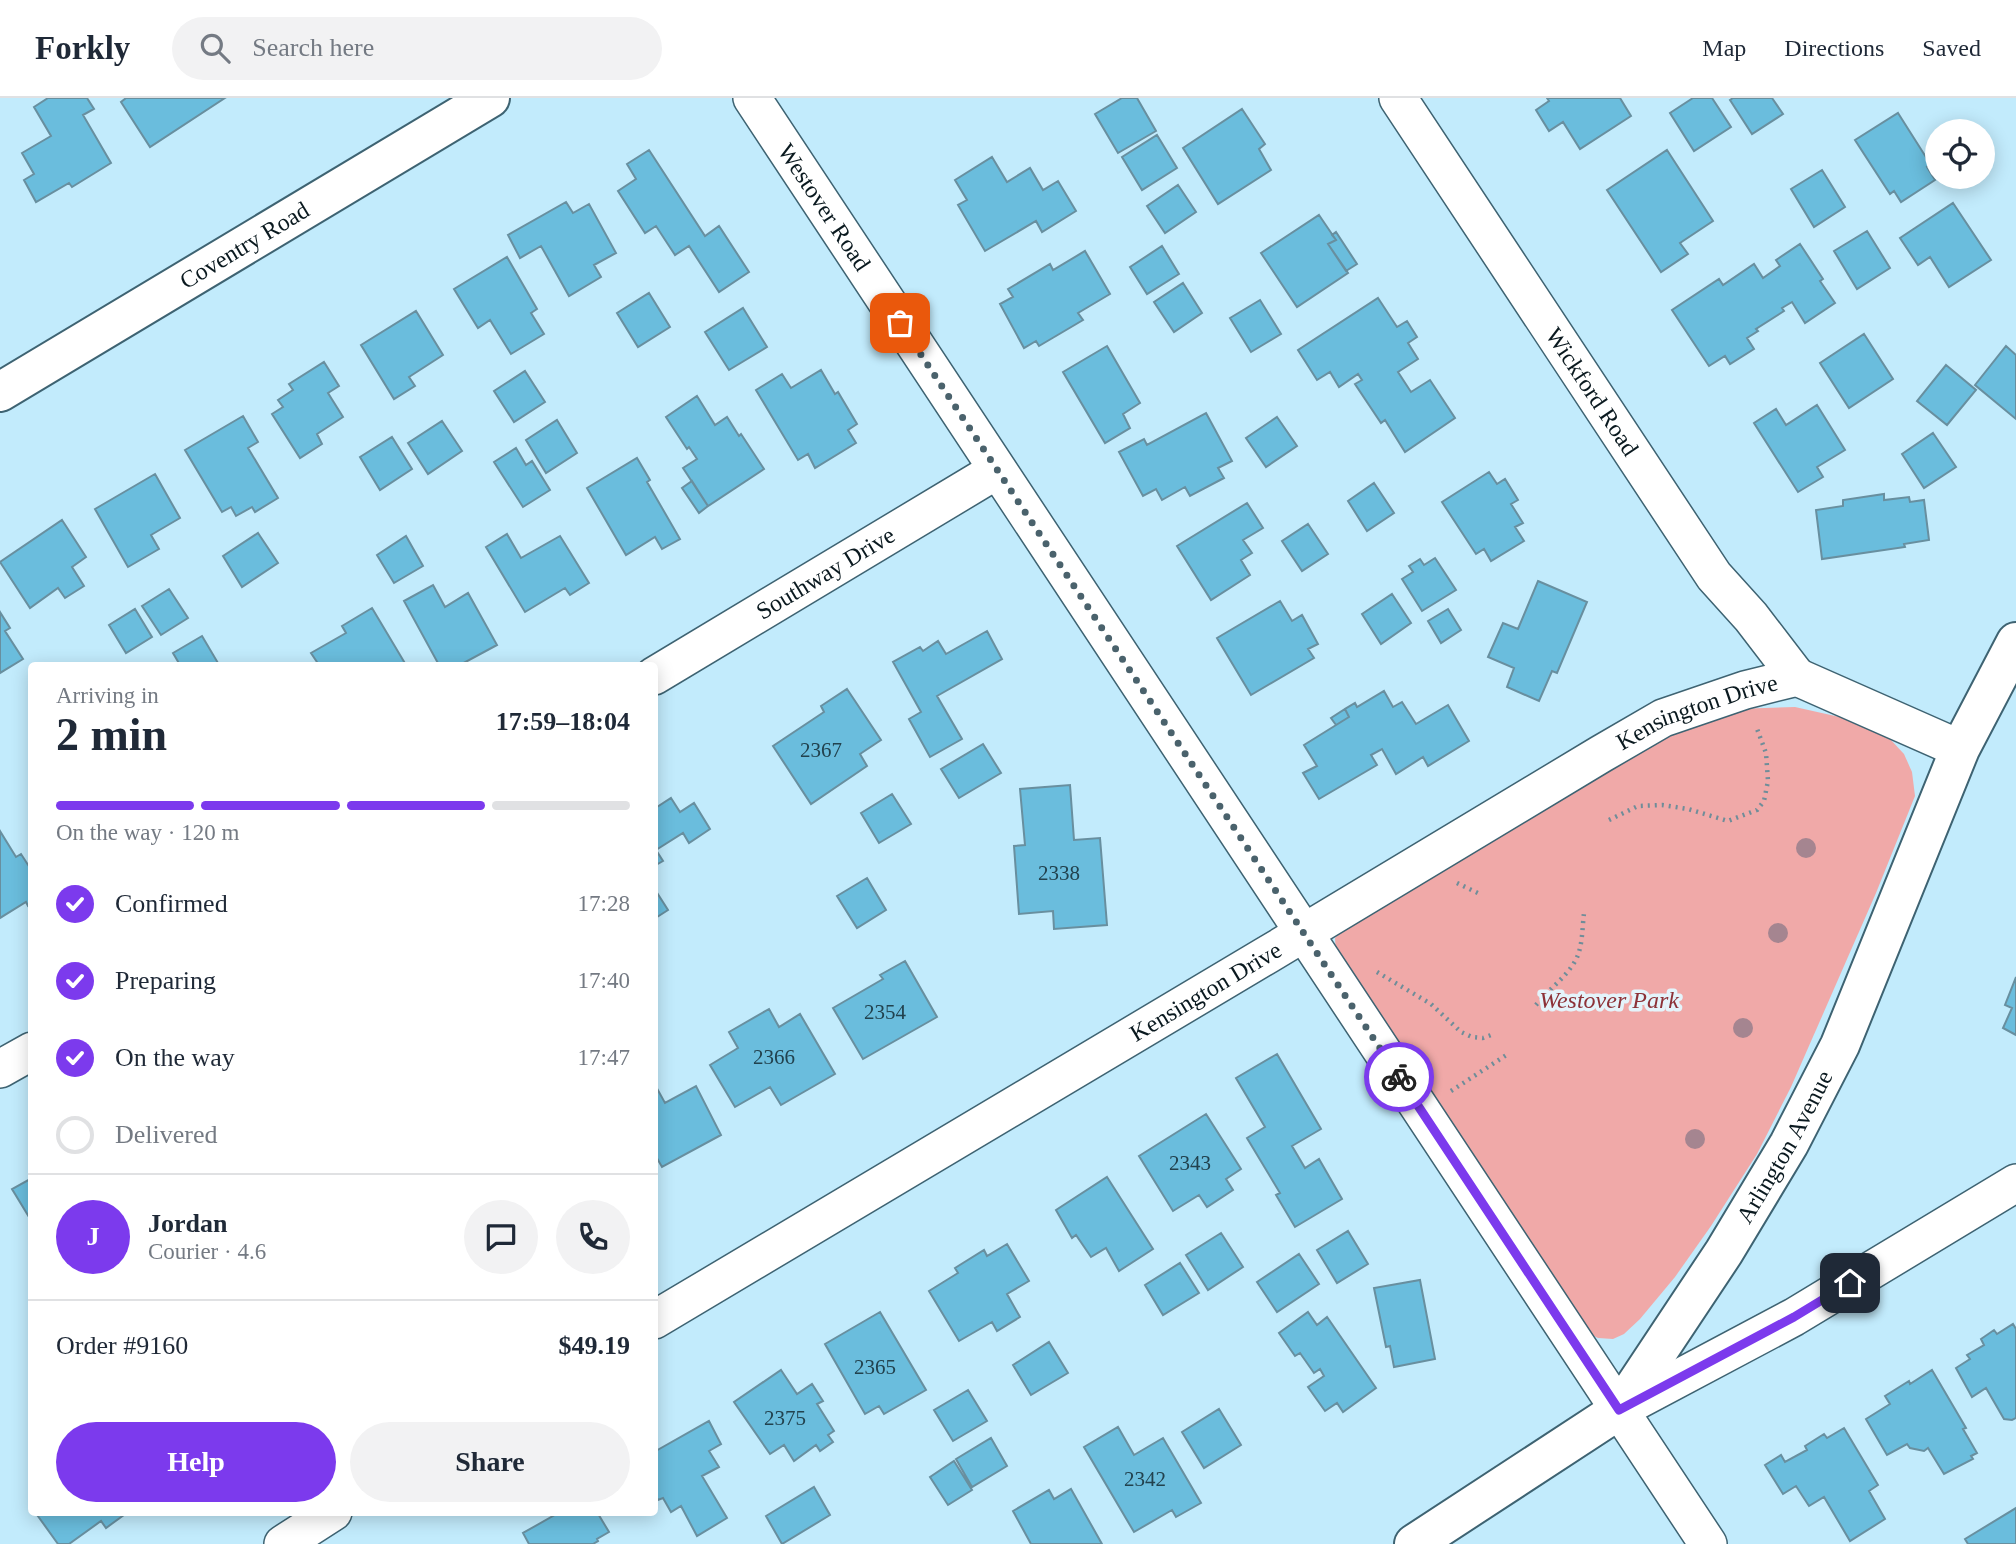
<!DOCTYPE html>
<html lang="en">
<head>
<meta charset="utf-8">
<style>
	:root { --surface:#fff; --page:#f2f2f3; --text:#1f2937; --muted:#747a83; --line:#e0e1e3; --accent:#7c3aed }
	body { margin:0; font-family:"Times New Roman",serif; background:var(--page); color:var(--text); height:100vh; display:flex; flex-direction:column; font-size:26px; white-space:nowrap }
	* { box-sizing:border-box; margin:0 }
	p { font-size:23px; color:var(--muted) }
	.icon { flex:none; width:38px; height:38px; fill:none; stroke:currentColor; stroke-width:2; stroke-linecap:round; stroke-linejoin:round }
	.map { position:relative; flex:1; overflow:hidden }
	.drawer { position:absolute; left:28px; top:564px; width:630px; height:854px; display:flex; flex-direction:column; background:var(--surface); border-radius:7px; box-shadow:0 4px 18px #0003 }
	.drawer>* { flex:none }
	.buttons { position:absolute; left:1925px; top:21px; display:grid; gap:14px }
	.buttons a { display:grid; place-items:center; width:70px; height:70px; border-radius:50%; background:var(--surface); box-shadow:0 4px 18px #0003; font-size:35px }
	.pin { position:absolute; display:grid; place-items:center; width:60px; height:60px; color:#fff; margin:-30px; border-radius:14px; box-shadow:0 4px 10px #0006 }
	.courier { position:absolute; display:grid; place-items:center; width:70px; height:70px; margin:-35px; border:5px solid #7c3aed; border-radius:50%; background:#fff; color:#222; box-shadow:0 2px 9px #0007 }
	.overview em { font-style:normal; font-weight:800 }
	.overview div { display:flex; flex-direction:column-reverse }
	.overview { display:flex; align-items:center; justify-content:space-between; height:119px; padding:0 28px }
	h1 { font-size:46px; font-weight:800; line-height:52px }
	.bar { display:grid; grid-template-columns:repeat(4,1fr); gap:10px 7px; align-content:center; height:84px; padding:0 28px }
	.bar i { height:9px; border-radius:5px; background:var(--line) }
	.bar .selected { background:var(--accent) }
	.bar p { grid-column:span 4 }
	.line { display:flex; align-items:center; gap:18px; padding:0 28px; border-top:2px solid var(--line) }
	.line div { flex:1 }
	.round { display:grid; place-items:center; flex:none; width:74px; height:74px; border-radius:37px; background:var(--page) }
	ol { padding:0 28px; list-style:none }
	li { display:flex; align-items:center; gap:21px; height:77px }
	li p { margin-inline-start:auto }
	li .icon { padding:7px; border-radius:50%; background:var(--accent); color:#fff; stroke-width:4 }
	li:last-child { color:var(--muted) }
	li i { width:38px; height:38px; border:4px solid var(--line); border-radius:50% }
	.primary-button { display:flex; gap:14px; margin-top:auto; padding:14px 28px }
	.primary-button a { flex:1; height:80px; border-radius:42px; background:var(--accent); color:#fff; font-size:28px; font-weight:800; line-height:80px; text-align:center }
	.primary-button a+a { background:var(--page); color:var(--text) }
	header { display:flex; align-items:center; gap:42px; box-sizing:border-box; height:98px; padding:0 35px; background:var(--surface); border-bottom:2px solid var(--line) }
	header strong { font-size:33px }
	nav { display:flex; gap:38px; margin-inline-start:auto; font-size:24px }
	.search { width:490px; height:63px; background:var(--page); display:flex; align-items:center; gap:18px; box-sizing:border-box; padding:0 24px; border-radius:38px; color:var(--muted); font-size:26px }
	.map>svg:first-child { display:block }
	.green { fill:#f0a9a8 }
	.building { fill:#6abddd; stroke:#688f9f; stroke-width:2 }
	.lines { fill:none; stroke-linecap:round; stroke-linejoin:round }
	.minor-casing { stroke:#3e6372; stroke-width:40 }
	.tertiary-casing { stroke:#3e6372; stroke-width:42 }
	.path { stroke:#6f8d99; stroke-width:4.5; stroke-dasharray:2 5; stroke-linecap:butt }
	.minor { stroke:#fff; stroke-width:37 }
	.tertiary { stroke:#fff; stroke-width:38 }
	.tree { fill:#a58590 }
	.done { stroke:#4a626c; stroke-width:7; stroke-dasharray:0 12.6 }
	.route { stroke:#7c3aed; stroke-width:9 }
	.labels { text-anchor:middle; stroke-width:7; stroke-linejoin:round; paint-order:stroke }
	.number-label { font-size:21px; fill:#22424e }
	.street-label { font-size:24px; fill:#0a191f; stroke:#e4f4fb }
	.park-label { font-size:24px; font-style:italic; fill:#8d3238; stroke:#e4f4fb }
</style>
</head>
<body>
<header>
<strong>Forkly</strong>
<div class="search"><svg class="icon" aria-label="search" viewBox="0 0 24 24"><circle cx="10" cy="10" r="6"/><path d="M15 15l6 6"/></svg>Search here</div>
<nav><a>Map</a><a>Directions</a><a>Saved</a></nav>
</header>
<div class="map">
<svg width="2016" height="1446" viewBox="0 0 2016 1446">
	<rect width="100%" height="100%" fill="#c2ebfc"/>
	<path class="green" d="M1795,609L1844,620L1890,641L1904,656L1912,674L1915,698L1876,795L1791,989L1757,1056L1711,1128L1675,1179L1640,1221L1624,1236L1613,1241L1598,1240L1588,1235L1336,855L1335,840L1346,827L1674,629L1734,611Z"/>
	<path class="building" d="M48,0H87L94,11L83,17L111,65L72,89L69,85L36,104L24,82L34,76L22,55L51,38L34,9Z
		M225,0L150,49L121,4L126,0Z
		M1122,0H1137L1156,33L1118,55L1095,16Z
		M1547,0H1620L1631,18L1580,51L1563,24L1549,33L1536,12L1549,3Z
		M1693,0H1712L1731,29L1694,53L1670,15Z
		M1733,0H1772L1783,16L1752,36L1730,2Z
		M1242,11L1265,46L1259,51L1271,72L1218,106L1183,50Z
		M1898,15L1931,67L1927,69L1935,82L1901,104L1894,93L1890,96L1855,42Z
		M1157,37L1177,70L1142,92L1122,59Z
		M649,52L705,138L719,128L749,174L719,194L689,148L675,157L656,128L645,135L618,93L636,81L627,66Z
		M1667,52L1713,123L1680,145L1688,156L1661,174L1607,92Z
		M992,59L1007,84L1030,70L1043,92L1058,83L1076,113L1042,134L1036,123L985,153L958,107L967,102L955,82Z
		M1822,72L1845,109L1814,129L1791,91Z
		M1178,87L1196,114L1165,135L1147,108Z
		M566,104L573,115L589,106L616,155L594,167L601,179L569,198L541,148L520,160L508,137Z
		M1953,105L1991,162L1949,189L1930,159L1918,167L1900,140Z
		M1319,117L1336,142L1328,146L1348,175L1297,209L1261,155Z
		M1867,133L1890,170L1857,191L1834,153Z
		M1336,134L1357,166L1346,173L1328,146L1336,142L1332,137Z
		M1800,146L1823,181L1820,183L1835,205L1805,225L1792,204L1782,210L1784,213L1756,231L1758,233L1747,240L1754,251L1730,266L1725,258L1709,268L1672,212L1719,181L1723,187L1754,166L1763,180L1780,168L1776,162Z
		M1162,148L1179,176L1147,196L1130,169Z
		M1085,153L1110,196L1078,215L1083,222L1039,248L1036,243L1024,250L1000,206L1013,199L1008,191L1050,166L1053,172Z
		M507,159L537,211L531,215L544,236L511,256L490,222L478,230L454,191Z
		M1183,185L1202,215L1174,234L1154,204Z
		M649,195L670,229L638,249L617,215Z
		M1378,200L1397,229L1407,223L1417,239L1408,245L1418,261L1398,274L1411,294L1430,282L1455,320L1405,354L1385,322L1381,325L1355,286L1362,282L1358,276L1339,289L1330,274L1317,282L1298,252Z
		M1260,202L1281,236L1251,254L1230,220Z
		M743,210L767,249L729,272L705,234Z
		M416,213L443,257L409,279L415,288L394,301L361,247Z
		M1864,236L1893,281L1849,310L1820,265Z
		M1107,248L1140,305L1123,316L1130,330L1105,345L1063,274Z
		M2006,248L2016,257V321L1975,287Z
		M324,264L339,288L328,295L343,319L317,336L322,346L300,360L272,316L283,309L278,302L293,292L289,286Z
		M1946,267L1976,292L1947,327L1917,303Z
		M821,272L835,296L838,294L857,326L848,332L856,345L815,370L808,356L798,362L756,292L782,276L791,290Z
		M525,273L545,304L514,324L494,293Z
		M697,298L715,327L727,319L739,338L741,336L764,371L708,408L683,370L697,361L689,349L687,351L666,319Z
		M1817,307L1845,352L1817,369L1823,379L1798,394L1754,325L1776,311L1786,327Z
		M1206,315L1232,363L1218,370L1224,380L1190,398L1185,389L1162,402L1156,391L1143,398L1119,354L1144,341L1147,347Z
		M243,318L258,344L248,350L278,400L255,414L252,409L236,418L231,409L222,414L185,352Z
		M1277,319L1297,348L1266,369L1246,340Z
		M557,322L577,355L546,375L526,342Z
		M442,323L462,353L428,376L408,345Z
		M1933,335L1956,369L1924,390L1902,356Z
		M392,339L412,371L380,392L360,359Z
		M516,350L526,367L532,363L550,392L523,409L494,364Z
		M637,360L650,382L647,384L680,441L662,451L655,439L626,457L587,390Z
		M1489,374L1497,386L1505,381L1518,402L1511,406L1523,425L1515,429L1524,443L1491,463L1484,451L1476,456L1442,404Z
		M155,376L180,420L151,437L159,451L128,469L95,411Z
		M692,383L708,408L699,415L682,390Z
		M1374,385L1394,415L1367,433L1348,403Z
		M1884,396V402L1909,399L1910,404L1924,402L1929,442L1904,446L1905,449L1822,461L1816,412L1843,408V402Z
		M1247,405L1263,430L1243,442L1252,455L1241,462L1250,477L1211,502L1177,448Z
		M62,422L86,459L72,469L84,488L65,500L58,490L30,510L0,464Z
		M1308,426L1328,456L1302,473L1282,443Z
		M258,435L278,465L242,489L223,458Z
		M507,436L521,460L560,438L589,485L570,497L565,490L525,514L486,449Z
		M406,438L423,468L394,485L377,457Z
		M1435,460L1456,492L1422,513L1402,481L1413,474L1409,468L1420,461L1424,467Z
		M1538,483L1587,504L1557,575L1552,573L1539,603L1507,589L1514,570L1488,559L1503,525L1518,531Z
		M433,487L445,509L468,495L497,547L460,567H439L404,503Z
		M169,491L188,520L161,537L142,508Z
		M1392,496L1411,525L1381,546L1362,516Z
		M1280,503L1292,523L1302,517L1318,546L1308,551L1314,560L1251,597L1217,540Z
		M372,510L406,567H319L311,555L346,535L342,528Z
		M135,511L152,539L126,555L109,527Z
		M1448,511L1461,532L1441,545L1428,523Z
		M0,514L10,530L5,533L23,561L0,575Z
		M987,533L1002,561L937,598L962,641L930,659L909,621L921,614L893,564L920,549L923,553L938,543L946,556Z
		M202,538L218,565L216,567H180L173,555Z
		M847,591L881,642L860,656L867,668L811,706L773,648L824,614L821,608Z
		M1384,593L1393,609L1402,604L1416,626L1448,607L1469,643L1428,668L1423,659L1396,676L1382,651L1371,657L1377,667L1319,701L1303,675L1317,668L1304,647L1349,619L1345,611L1355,605L1357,609Z
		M1345,611L1349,619L1336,627L1331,620Z
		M983,646L1001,675L959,700L941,671Z
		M1070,687L1074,742L1100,740L1107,827L1054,831L1053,813L1019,816L1014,748L1025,747L1020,691Z
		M892,696L911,726L879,745L861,715Z
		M671,700L680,714L694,705L710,731L689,745L683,735L656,752L663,763L654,768V711Z
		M0,733L16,759L21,756L32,773V806L28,808L26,804L0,820Z
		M867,780L886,812L857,830L837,798Z
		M654,790L668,812L654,821Z
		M905,863L937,919L863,961L833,910L883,881L880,877Z
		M2016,879V937L2003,930L2012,910L2005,907Z
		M769,911L779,929L800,916L835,976L781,1007L770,989L735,1009L710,967L738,950L729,934Z
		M1277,956L1321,1031L1292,1048L1305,1070L1319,1061L1342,1101L1295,1129L1276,1097L1280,1095L1247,1040L1265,1029L1236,980Z
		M654,985L665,1005L696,988L721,1037L662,1069L654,1055Z
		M1206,1016L1241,1071L1226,1081L1233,1092L1207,1109L1199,1097L1173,1113L1139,1058Z
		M1107,1079L1153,1151L1119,1173L1106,1150L1091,1159L1076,1137L1072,1140L1056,1112Z
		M32,1080V1124L12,1091Z
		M1348,1133L1368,1166L1337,1185L1317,1152Z
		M1221,1135L1243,1169L1208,1192L1186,1157Z
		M1007,1146L1029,1183L1007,1196L1020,1219L997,1233L992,1224L959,1243L929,1193L958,1175L955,1170L984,1152L987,1158Z
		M1299,1156L1319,1186L1277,1214L1257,1184Z
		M1180,1165L1199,1195L1163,1217L1145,1187Z
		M1420,1182L1435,1261L1394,1269L1390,1248L1386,1249L1374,1190Z
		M880,1214L926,1292L884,1316L879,1308L865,1316L825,1246Z
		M1308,1214L1317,1227L1327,1219L1376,1290L1343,1314L1337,1305L1325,1313L1308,1289L1324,1278L1320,1271L1314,1275L1300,1255L1295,1258L1279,1235Z
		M2013,1226L2016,1231V1320L2012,1322L2004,1321L1986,1290L1972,1299L1956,1270L1970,1261L1967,1257L1984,1247L1981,1241L1994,1232L1997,1236Z
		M1049,1244L1068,1275L1031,1297L1013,1267Z
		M781,1272L797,1296L812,1286L823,1303L817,1306L834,1333L828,1337L833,1344L820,1353L816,1347L794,1363L784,1347L770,1356L734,1304Z
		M1932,1272L1966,1330L1963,1331L1977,1355L1971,1358L1973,1361L1944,1376L1928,1350L1924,1353L1910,1350L1907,1346L1887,1357L1866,1321L1890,1306L1885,1298L1909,1283L1910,1286Z
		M968,1292L987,1323L953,1343L934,1312Z
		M1219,1311L1241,1347L1204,1370L1182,1334Z
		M709,1323L721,1346L709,1353L719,1369L702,1378L727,1420L697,1438L681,1408L671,1414L663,1400L658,1402L654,1395V1354Z
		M1118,1329L1134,1357L1163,1340L1201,1405L1176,1419L1172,1412L1134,1434L1084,1349Z
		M1844,1330L1878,1387L1869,1393L1885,1421L1850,1443L1824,1399L1809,1408L1796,1388L1783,1396L1765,1367L1781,1357L1785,1364L1807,1352L1805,1348L1824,1336L1827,1340Z
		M991,1340L1007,1368L972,1389L956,1361Z
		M954,1363L972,1392L948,1407L930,1379Z
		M814,1389L830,1417L782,1446L766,1418Z
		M1071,1391L1102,1446H1031L1013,1413L1049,1392L1054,1401Z
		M2016,1410V1446H1968L1965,1441Z
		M35,1414H128L106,1430L101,1423L69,1446H58Z
		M560,1414H597L609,1434L597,1441L598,1443L593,1446H529L523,1435Z"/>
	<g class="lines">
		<defs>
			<g id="minor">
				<path id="s1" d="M752,0L1708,1446"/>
				<path id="s2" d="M1398,0L1714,478L1751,519L1797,579"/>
				<path id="s3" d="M654,578L997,372"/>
				<path d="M0,971L32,953"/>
				<path id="s4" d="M654,1222L1267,857L1601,656L1663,620L1745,592L1797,579L1960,651"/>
				<path d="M1619,1312L1794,1219L2016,1085"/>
				<path d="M283,1446L333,1414"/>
			</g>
			<g id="tertiary">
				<path id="s5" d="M0,294L490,0"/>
				<path id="s6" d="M1414,1446L1619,1312L1724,1154L1789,1046L1840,947L1960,651L2016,544"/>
			</g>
		</defs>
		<use href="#minor" class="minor-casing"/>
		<use href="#tertiary" class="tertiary-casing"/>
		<path class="path" d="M1609,722L1638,708L1662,707L1688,711L1728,723L1757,712L1764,703L1768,683L1766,655L1756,628
			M1457,785L1482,797
			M1377,874L1431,906L1461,934L1472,939L1483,940L1494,936
			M1536,907C1548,892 1564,881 1574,865C1583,851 1582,831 1584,815
			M1451,993L1508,956"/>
		<use href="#minor" class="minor"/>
		<use href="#tertiary" class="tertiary"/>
	</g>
	<g class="tree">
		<circle cx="1806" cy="750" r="10"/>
		<circle cx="1778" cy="835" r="10"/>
		<circle cx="1743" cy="930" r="10"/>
		<circle cx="1695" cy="1041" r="10"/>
	</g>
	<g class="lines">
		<path class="done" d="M900,225L1399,979"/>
		<path class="route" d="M1399,979L1619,1312L1794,1219L1850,1185"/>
	</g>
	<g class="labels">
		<g class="number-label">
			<text x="821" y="659">2367</text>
			<text x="1059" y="782">2338</text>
			<text x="885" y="921">2354</text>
			<text x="774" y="966">2366</text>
			<text x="1190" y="1072">2343</text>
			<text x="875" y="1276">2365</text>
			<text x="785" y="1327">2375</text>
			<text x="1145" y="1388">2342</text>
		</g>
		<g class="street-label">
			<text dy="8" stroke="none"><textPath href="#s1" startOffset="131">Westover Road</textPath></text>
			<text dy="8" stroke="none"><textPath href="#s5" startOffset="285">Coventry Road</textPath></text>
			<text dy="8" stroke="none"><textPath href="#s2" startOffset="352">Wickford Road</textPath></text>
			<text dy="8" stroke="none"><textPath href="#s3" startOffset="200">Southway Drive</textPath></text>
			<text dy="8" stroke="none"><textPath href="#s4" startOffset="1209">Kensington Drive</textPath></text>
			<text dy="8" stroke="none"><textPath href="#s4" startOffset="642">Kensington Drive</textPath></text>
			<text dy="8" stroke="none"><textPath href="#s6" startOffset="556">Arlington Avenue</textPath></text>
		</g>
		<g class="park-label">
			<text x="1609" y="910">Westover Park</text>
		</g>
	</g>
</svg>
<div class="buttons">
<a><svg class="icon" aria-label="locate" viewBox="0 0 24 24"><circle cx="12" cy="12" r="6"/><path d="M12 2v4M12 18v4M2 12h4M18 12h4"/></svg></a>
</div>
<div class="pin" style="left:900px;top:225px;background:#ea580c"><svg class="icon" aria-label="bag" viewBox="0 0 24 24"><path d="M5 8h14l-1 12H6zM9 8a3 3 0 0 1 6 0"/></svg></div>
<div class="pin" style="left:1850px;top:1185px;background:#1f2937"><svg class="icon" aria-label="home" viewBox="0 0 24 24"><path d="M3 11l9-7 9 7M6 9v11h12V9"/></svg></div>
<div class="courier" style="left:1399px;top:979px"><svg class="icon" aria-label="bike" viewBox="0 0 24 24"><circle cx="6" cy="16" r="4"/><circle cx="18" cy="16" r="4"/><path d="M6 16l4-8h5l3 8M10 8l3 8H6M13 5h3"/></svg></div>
<section class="drawer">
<div class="overview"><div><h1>2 min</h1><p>Arriving in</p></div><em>17:59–18:04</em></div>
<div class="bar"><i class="selected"></i><i class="selected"></i><i class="selected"></i><i></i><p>On the way · 120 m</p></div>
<ol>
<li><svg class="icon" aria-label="check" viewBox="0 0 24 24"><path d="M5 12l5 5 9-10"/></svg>Confirmed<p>17:28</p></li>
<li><svg class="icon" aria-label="check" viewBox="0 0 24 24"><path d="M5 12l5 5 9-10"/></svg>Preparing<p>17:40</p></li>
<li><svg class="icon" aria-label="check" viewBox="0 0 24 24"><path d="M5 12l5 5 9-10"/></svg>On the way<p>17:47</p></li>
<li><i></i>Delivered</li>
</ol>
<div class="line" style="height:126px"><b class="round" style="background:var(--accent);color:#fff">J</b><div><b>Jordan</b><p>Courier · 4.6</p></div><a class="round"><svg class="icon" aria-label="chat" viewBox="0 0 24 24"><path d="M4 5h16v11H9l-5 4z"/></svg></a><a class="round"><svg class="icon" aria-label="phone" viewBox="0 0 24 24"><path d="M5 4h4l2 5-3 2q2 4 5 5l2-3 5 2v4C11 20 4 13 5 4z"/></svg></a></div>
<div class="line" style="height:91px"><div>Order #9160</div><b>$49.19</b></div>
<div class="primary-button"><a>Help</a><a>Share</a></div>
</section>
</div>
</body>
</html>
